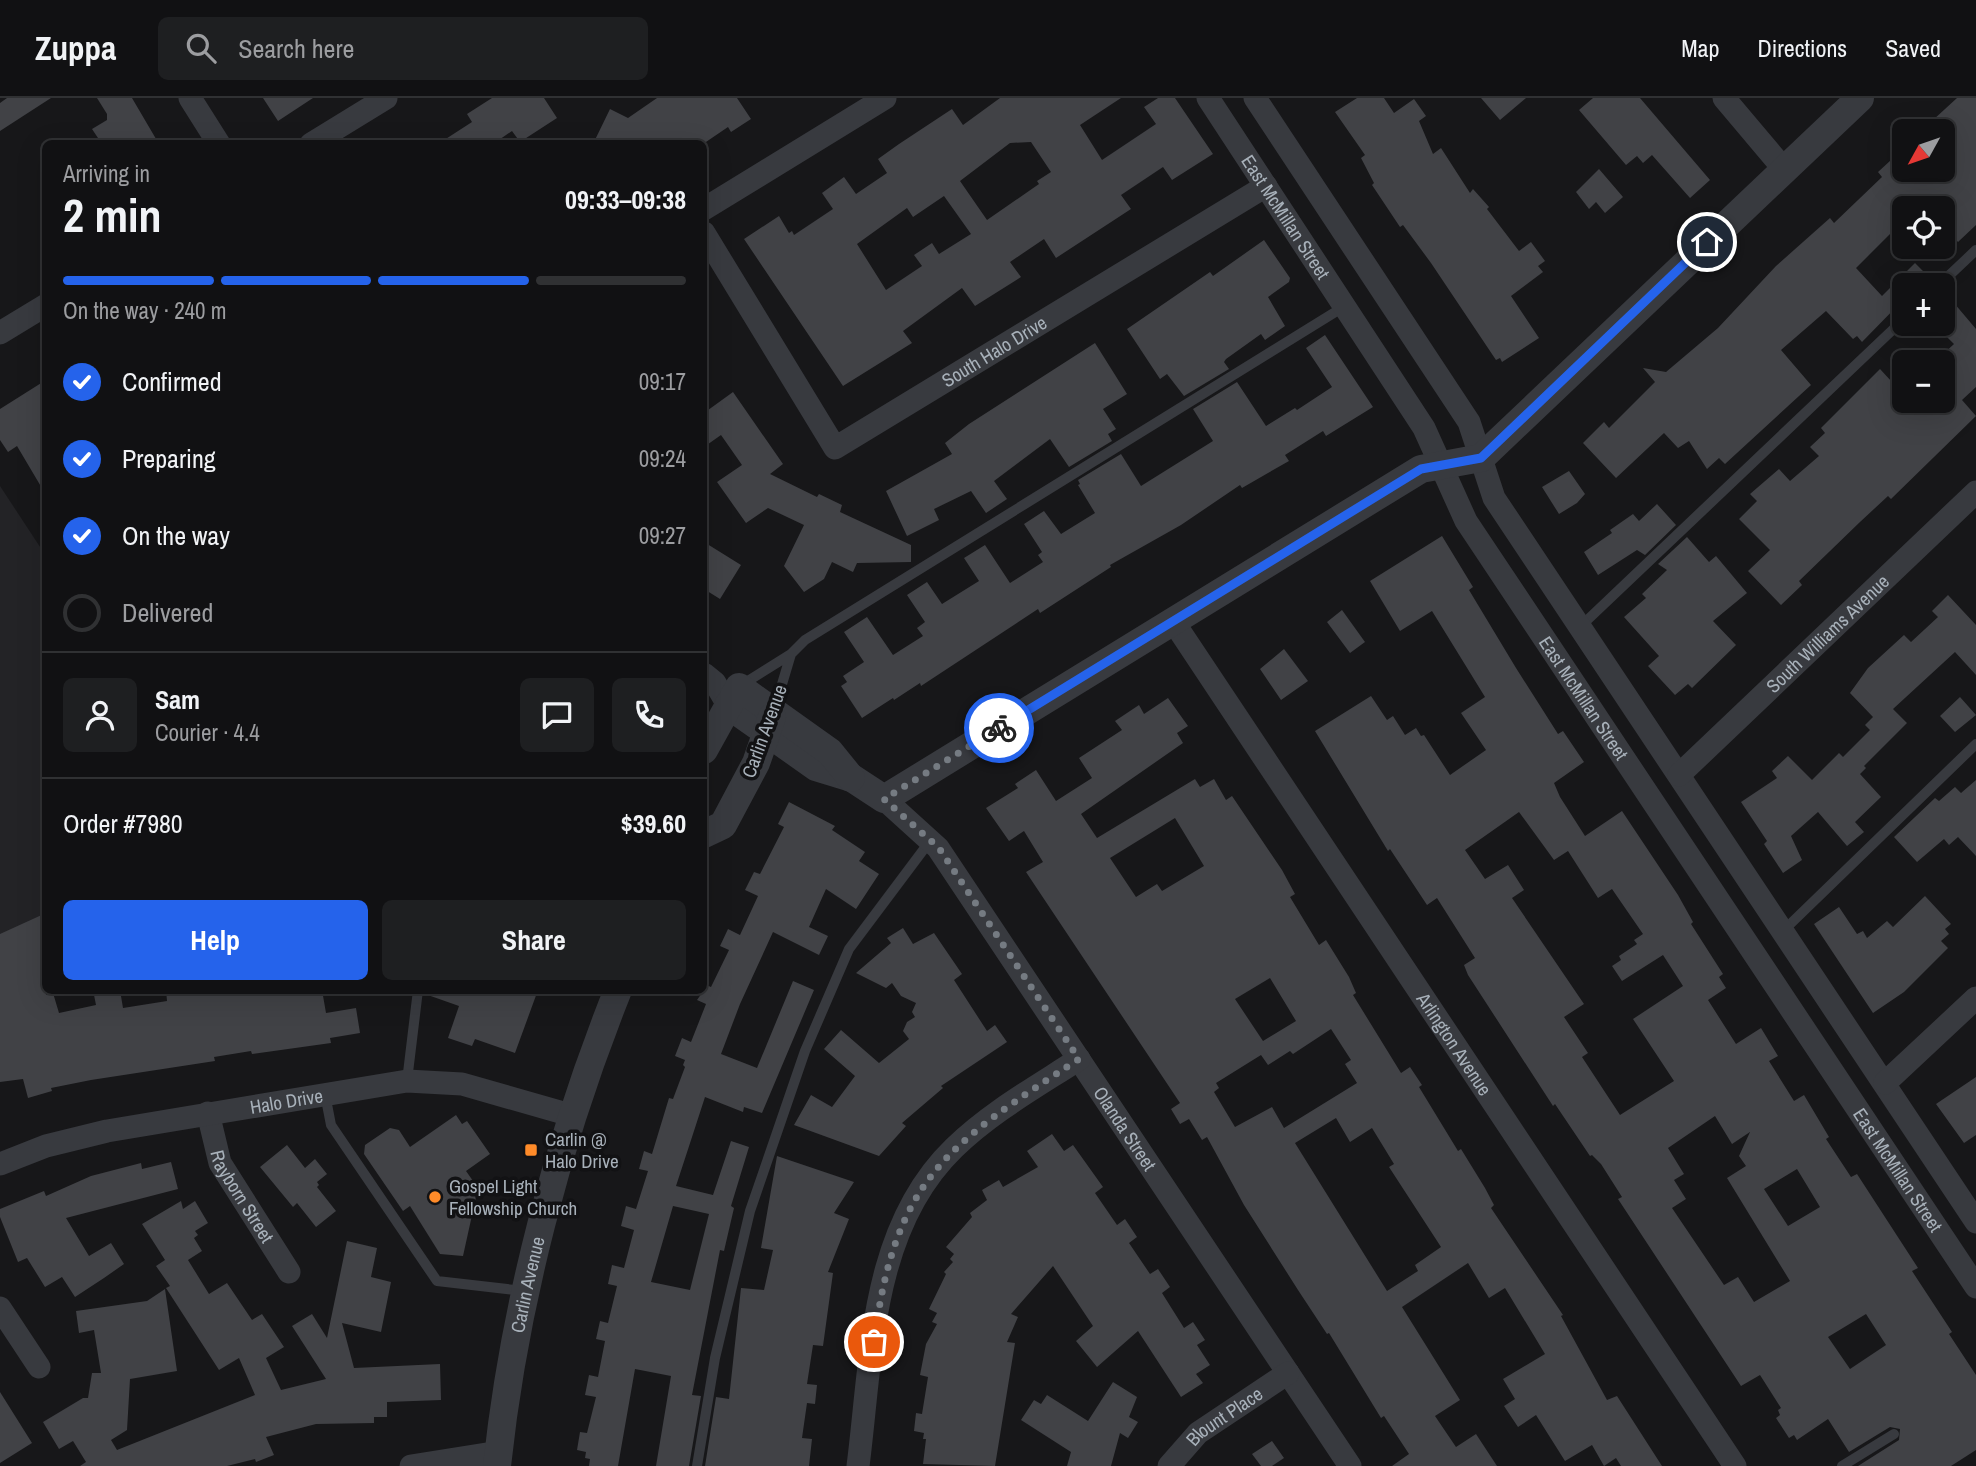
<!DOCTYPE html>
<html lang="en">
<head>
<meta charset="utf-8">
<style>
	:root { --surface:#111113; --page:#1e1f21; --text:#f1f3f6; --muted:#9c9da0; --line:#303133; --accent:#2563eb }
	body { margin:0; font-family:"Archivo Narrow",sans-serif; background:var(--page); color:var(--text); height:100vh; display:flex; flex-direction:column; font-size:26px; white-space:nowrap }
	* { box-sizing:border-box; margin:0 }
	p { font-size:23px; color:var(--muted) }
	.icon { flex:none; width:38px; height:38px; fill:none; stroke:currentColor; stroke-width:2; stroke-linecap:round; stroke-linejoin:round }
	.map { position:relative; flex:1; overflow:hidden }
	.side { position:absolute; left:42px; top:42px; width:665px; height:854px; display:flex; flex-direction:column; background:var(--surface); border-radius:10px; box-shadow:0 7px 28px #0002,0 0 0 2px var(--line) }
	.side>* { flex:none }
	.needle { width:46px; rotate:230deg }
	.fabs { position:absolute; left:1892px; top:21px; display:grid; gap:14px }
	.fabs a { display:grid; place-items:center; width:63px; height:63px; border-radius:10px; background:var(--surface); box-shadow:0 7px 28px #0002,0 0 0 2px var(--line); font-size:35px }
	.pin { position:absolute; display:grid; place-items:center; width:60px; height:60px; color:#fff; margin:-30px; border:4px solid #fff; border-radius:50%; box-shadow:0 2px 7px #0007 }
	.courier { position:absolute; display:grid; place-items:center; width:70px; height:70px; margin:-35px; border:5px solid #2563eb; border-radius:50%; background:#fff; color:#222; box-shadow:0 2px 9px #0007 }
	.overview em { font-style:normal; font-weight:800 }
	.overview div { display:flex; flex-direction:column-reverse }
	.overview { display:flex; align-items:center; justify-content:space-between; height:119px; padding:0 21px }
	h1 { font-size:46px; font-weight:800; line-height:52px }
	.bar { display:grid; grid-template-columns:repeat(4,1fr); gap:10px 7px; align-content:center; height:84px; padding:0 21px }
	.bar i { height:9px; border-radius:5px; background:var(--line) }
	.bar .selected { background:var(--accent) }
	.bar p { grid-column:span 4 }
	.line { display:flex; align-items:center; gap:18px; padding:0 21px; border-top:2px solid var(--line) }
	.line div { flex:1 }
	.round { display:grid; place-items:center; flex:none; width:74px; height:74px; border-radius:10px; background:var(--page) }
	ol { padding:0 21px; list-style:none }
	li { display:flex; align-items:center; gap:21px; height:77px }
	li p { margin-inline-start:auto }
	li .icon { padding:7px; border-radius:50%; background:var(--accent); color:#fff; stroke-width:4 }
	li:last-child { color:var(--muted) }
	li i { width:38px; height:38px; border:4px solid var(--line); border-radius:50% }
	.primary-button { display:flex; gap:14px; margin-top:auto; padding:14px 21px }
	.primary-button a { flex:1; height:80px; border-radius:10px; background:var(--accent); color:#fff; font-size:28px; font-weight:800; line-height:80px; text-align:center }
	.primary-button a+a { background:var(--page); color:var(--text) }
	header { display:flex; align-items:center; gap:42px; box-sizing:border-box; height:98px; padding:0 35px; background:var(--surface); border-bottom:2px solid var(--line) }
	header strong { font-size:33px }
	nav { display:flex; gap:38px; margin-inline-start:auto; font-size:24px }
	.search { width:490px; height:63px; background:var(--page); display:flex; align-items:center; gap:18px; box-sizing:border-box; padding:0 24px; border-radius:10px; color:var(--muted); font-size:26px }
	.map>svg:first-child { display:block }
	.built { fill:#232326 }
	.building { fill:#414246; fill-rule:evenodd }
	.lines { fill:none; stroke-linecap:round; stroke-linejoin:round }
	.service { stroke:#383a3f; stroke-width:10 }
	.minor { stroke:#383a3f; stroke-width:23 }
	.tertiary { stroke:#383a3f; stroke-width:28 }
	.done { stroke:#757b82; stroke-width:7; stroke-dasharray:0 12.6 }
	.route { stroke:#2563eb; stroke-width:9 }
	.poi-dot { fill:#ff8b29; stroke:#121214; stroke-width:2.5 }
	.labels { text-anchor:middle; stroke-width:7; stroke-linejoin:round; paint-order:stroke }
	.street-label { font-size:19px; fill:#a8b1ba; stroke:#121214 }
	.poi-label { font-size:19px; fill:#a8b1ba; stroke:#121214; text-anchor:start }
</style>
</head>
<body>
<header>
<strong>Zuppa</strong>
<div class="search"><svg class="icon" aria-label="search" viewBox="0 0 24 24"><circle cx="10" cy="10" r="6"/><path d="M15 15l6 6"/></svg>Search here</div>
<nav><a>Map</a><a>Directions</a><a>Saved</a></nav>
</header>
<div class="map">
<svg width="1976" height="1368" viewBox="0 0 1976 1368">
	<rect width="100%" height="100%" fill="#171719"/>
	<path class="built" d="M0,388L46,458L45,881L0,903Z"/>
	<path class="building" d="M7,0H51L0,33V5Z
		M97,0H132L159,46H102L92,31L107,22V16Z
		M263,0H313L278,23Z
		M492,0H544L557,20L520,44L512,33L493,46H438L472,24L467,16Z
		M657,0H737L751,21L731,34L728,29L703,46H593L610,11L628,20Z
		M1000,0H1121L1080,27L1102,62L1156,26L1144,9L1158,0H1175L1213,56L1172,82L1163,69L1121,97L1131,111L1056,160L1044,141L1010,164L1021,179L975,208L962,190L903,233L912,245L843,288L744,141L779,118L789,135L792,133L794,137L833,111L822,95L844,79L856,96L887,75L878,61L899,46L952,11L963,27ZM1031,44L1051,74L1037,83L1039,86L987,122L960,83L1010,45ZM944,98L971,136L939,156L932,145L914,157L922,168L886,192L857,146L907,110L913,119Z
		M1357,0H1384L1394,15L1414,1L1426,18L1419,23L1433,56L1441,50L1470,95L1473,91L1489,109L1487,111L1519,153L1531,144L1545,163L1538,168L1543,174L1511,198L1539,240L1502,264L1500,260L1496,262L1431,165L1403,127L1400,129L1372,87L1374,85L1361,60L1365,57L1335,14Z
		M1481,0H1526L1500,22Z
		M1593,0H1640L1710,82L1690,100L1652,57L1643,65L1637,58L1626,67L1579,12Z
		M1957,0H1976V127L1958,144L1942,127V110H1927L1923,105L1917,110H1904V122L1856,170L1882,198L1915,165L1927,177L1917,187H1904V201L1862,244L1857,238L1853,241L1826,213L1781,252L1811,287L1725,366L1719,360L1707,371L1689,343L1678,350L1664,335L1616,380L1583,345L1604,324L1609,330L1655,284L1643,270L1666,274L1718,230L1776,168L1830,120L1834,125L1882,79L1878,74L1904,50V72H1942V33H1921Z
		M1599,71L1623,99L1605,115L1596,104L1589,111L1576,94Z
		M1264,142L1290,180L1289,184L1268,199L1285,228L1265,242L1261,236L1226,261L1224,264L1229,271L1184,298L1167,276L1160,281L1127,231L1210,174L1213,178Z
		M1954,205L1976,231V289L1962,302L1976,318L1891,401L1888,398L1860,424L1799,483L1802,487L1781,507L1748,473L1770,452L1739,421L1757,403L1750,396L1779,371L1790,383L1819,358L1810,349L1825,335L1821,330L1880,271L1904,297V303H1942V257L1954,246L1942,234V214Z
		M1325,237L1373,309L1326,338L1323,333L1285,357L1289,363L1268,375L1242,390L1240,387L1181,427L1110,467L1111,469L1040,515L1038,511L921,588L920,585L894,602L893,600L862,620L841,588L847,584L843,578L864,564L844,534L867,519L893,557L923,538L917,530L925,524L907,497L927,484L942,506L979,483L964,460L985,447L1010,485L1043,464L1038,457L1042,454L1024,426L1044,413L1061,436L1095,415L1078,387L1080,386L1078,382L1121,356L1141,388L1213,343L1193,311L1237,284L1266,328L1295,310L1297,312L1332,289L1306,250Z
		M1095,245L1127,296L1103,311L1116,331L1108,336L1112,343L1069,369L1050,341L994,383L1007,401L986,415L971,393L934,411L939,422L907,438L886,393L952,356L945,345L969,326Z
		M46,282V397L17,348L8,354L0,342V311Z
		M733,294L783,366L770,376L817,399L819,396L842,407L840,414L911,447V464L857,465L853,474L832,464L824,481L804,494L784,468L804,427L768,410L746,425L717,384L742,367L721,337L704,349V315Z
		M1569,373L1585,396L1577,405L1559,416L1542,389Z
		M1657,406L1676,427L1645,457L1637,452L1598,477L1584,454L1612,435L1610,432L1633,416L1639,423Z
		M1442,438L1473,489L1469,492L1516,570L1558,636L1563,633L1584,664L1554,685L1560,699L1585,738L1622,713L1678,797L1693,824L1691,826L1723,876L1719,879L1726,890L1708,902L1736,946L1761,930L1778,958L1769,963L1794,1003L1804,997L1829,1039L1826,1041L1851,1079L1857,1076L1918,1170L1912,1173L1952,1234L1949,1236L1976,1277V1352L1951,1368H1858L1899,1342L1900,1331L1890,1329L1849,1354L1828,1321L1797,1342L1794,1337L1789,1340L1776,1320L1780,1317L1778,1312L1781,1310L1760,1277L1741,1288L1618,1101L1622,1099L1601,1066L1592,1057L1590,1058L1555,1006L1553,1008L1468,877L1464,867L1475,860L1437,800L1427,807L1390,751L1388,753L1315,633L1371,598L1387,622L1393,618L1405,637L1416,630L1421,638L1424,637L1450,677L1486,652L1461,615L1485,599L1432,513L1400,533L1370,483ZM1519,714L1554,762L1568,753L1598,800L1612,791L1643,836L1634,842L1637,846L1619,858L1621,862L1612,868L1622,883L1663,857L1683,888L1633,921L1674,983L1620,1017L1582,959L1588,955L1564,919L1584,906L1512,800L1524,792L1508,767L1485,781L1465,752ZM1715,1018L1732,1046L1750,1034L1739,1058L1746,1068L1727,1080L1790,1183L1754,1204L1738,1179L1724,1187L1672,1110L1686,1101L1674,1082L1684,1076L1668,1050ZM1797,1071L1820,1109L1788,1128L1764,1091ZM1866,1216L1886,1247L1850,1271L1828,1239Z
		M1687,439L1709,464L1716,458L1747,495L1713,523L1736,547L1692,590L1688,586L1675,597L1648,568L1659,558L1624,519L1646,500L1642,496L1667,472L1658,466Z
		M704,444L741,467L720,501L704,491Z
		M1948,497L1976,527V577L1955,554L1893,611L1907,625L1864,668L1866,670L1860,676L1881,699L1855,724L1864,734L1847,748L1818,714L1791,738L1802,762L1783,775L1764,746L1767,743L1741,704L1777,680L1772,673L1788,658L1812,682L1839,655L1843,659L1870,632L1865,627L1873,619L1850,595L1868,570L1904,537L1911,544L1938,519L1932,513Z
		M1342,512L1365,544L1350,555L1327,524Z
		M1284,551L1308,583L1281,602L1260,571Z
		M1960,599L1976,617L1955,634L1940,618Z
		M1168,600L1188,628L1177,635L1183,645L1081,716L1097,740L1195,681L1200,689L1214,681L1226,702L1232,698L1282,772L1295,796L1290,799L1319,847L1326,842L1349,879L1356,895L1353,897L1401,975L1410,969L1422,987L1419,989L1458,1053L1461,1051L1485,1090L1494,1107L1491,1110L1563,1217L1561,1218L1607,1302L1617,1298L1662,1368H1621L1616,1360L1604,1368L1592,1347L1565,1363L1536,1317L1518,1329L1504,1308L1515,1301L1503,1281L1545,1256L1505,1190L1489,1200L1468,1165L1402,1209L1460,1302L1435,1318L1456,1349L1476,1336L1497,1368H1392L1409,1356L1384,1318L1381,1320L1329,1235L1327,1236L1298,1192L1244,1107L1207,1039L1202,1042L1189,1021L1180,1026L1171,1011L1180,1005L1026,774L1043,764L1024,733L1009,743L986,710L1018,690L1015,686L1036,672L1056,703L1092,680L1079,660L1122,632L1115,623L1139,607L1144,616ZM1175,720L1204,768L1162,793L1157,786L1136,799L1110,760ZM1270,880L1296,923L1263,943L1235,901ZM1331,931L1351,962L1345,966L1357,985L1284,1030L1272,1009L1235,1029L1214,994L1219,990L1216,985L1261,957L1268,967L1290,953L1293,956ZM1336,1020L1350,1044L1372,1030L1394,1066L1389,1069L1441,1149L1415,1167L1418,1173L1387,1193L1295,1045Z
		M1976,682V758L1958,739L1949,747L1944,741L1917,764L1894,739L1935,700L1939,703L1955,689L1961,695Z
		M789,704L835,728L832,732L865,754L859,763L879,776L856,811L826,791L809,829L828,838L819,857L773,834L740,906L721,956L757,970L793,883L814,892L762,1015L744,1009L743,1014L705,999L693,1036L676,1088L713,1097L731,1043L749,1049L731,1108L734,1110L724,1153L720,1152L692,1297L701,1298L689,1368H656L671,1278L635,1271L618,1368H589L590,1361L585,1360L586,1354L577,1352L580,1334L587,1335L596,1299L585,1297L589,1277L598,1279L605,1243L596,1241L600,1223L608,1225L617,1188L608,1186L612,1167L624,1170L634,1132L621,1128L626,1108L636,1111L648,1073L639,1071L644,1053L652,1056L669,1000L673,1001L685,969L683,967L685,962L675,958L682,940L691,944L706,906L697,902L704,892V886L711,889L729,852L720,848L728,831L740,837L758,798L745,792L754,774L760,776L784,729L778,726ZM673,1108L709,1116L690,1192L651,1184Z
		M1925,798L1951,826L1945,831L1949,836L1941,843L1948,850L1904,894L1873,915L1814,826L1839,809L1857,836L1863,833L1867,840L1887,823L1893,829Z
		M46,815V897L53,895L59,915L96,907L93,892H120L123,910L167,903L166,892H322L326,915L356,910L360,935L330,940L331,945L252,956L251,953L214,959L215,963L91,982L51,990L52,993L28,1000L23,981L0,984V836Z
		M903,830L913,846L934,835L962,876L954,882L987,933L995,927L1007,944L941,988L943,990L902,1025L906,1028L879,1058L794,1027L811,997L832,1009L855,978L824,951L841,932L879,965L909,941L903,933L907,924L915,919L912,914L916,905L901,898L892,885L886,890L856,875L891,845L887,840Z
		M426,892H538L515,955L475,941L472,948L448,940L459,908L425,896Z
		M1976,979V1037L1964,1045L1936,1006Z
		M456,1017L462,1026L467,1023L490,1056L466,1073L478,1090L463,1158L440,1156L410,1108L403,1113L364,1056L365,1047L390,1030L399,1032L410,1049Z
		M1052,1036L1064,1053L1073,1047L1103,1089L1095,1095L1117,1127L1125,1121L1137,1139L1129,1145L1150,1176L1158,1171L1170,1189L1162,1195L1184,1230L1193,1224L1205,1242L1197,1247L1210,1267L1196,1276L1203,1285L1181,1299L1138,1233L1097,1269L1076,1243L1093,1228L1053,1168L1011,1216L1018,1219L1007,1244L1015,1245L995,1368L923,1366L926,1341H923L924,1335L914,1333L916,1315L922,1316L928,1279L920,1277L926,1246L937,1226L932,1224L937,1215L929,1211L946,1176L944,1174L953,1164L950,1161L954,1156L946,1149L972,1119L970,1115L987,1102L982,1092L999,1082L1003,1089L1038,1069L1027,1053Z
		M287,1047L305,1070L315,1061L327,1076L317,1084L319,1087L317,1089L336,1113L316,1129L297,1105L293,1109L260,1069Z
		M777,1058L854,1084L834,1115L849,1121L828,1174L833,1175L823,1248L813,1247L807,1286L817,1287L815,1306L807,1305L802,1340L812,1341L809,1368H705L716,1299L729,1301L741,1190L764,1192L773,1152L761,1150Z
		M171,1064L178,1091L66,1120L89,1158L111,1145L124,1166L104,1180L75,1199L62,1179L45,1189L27,1160L18,1164L0,1119V1111L44,1093L46,1098L91,1078L141,1065L142,1071Z
		M181,1103L183,1111L195,1103L208,1125L195,1133L198,1137L194,1140L202,1153L188,1162L209,1196L227,1185L252,1222L262,1216L284,1249L266,1260L281,1292L326,1281L292,1228L312,1216L327,1240L347,1143L377,1150L371,1179L391,1184L381,1234L342,1225L354,1270L440,1266L441,1302L387,1304V1319H374V1325L316,1326L266,1339L274,1357L256,1364L255,1361L227,1368H80L86,1364L73,1343L59,1351L43,1324L83,1300H88L92,1275H101L94,1232L79,1235L76,1213L147,1203L165,1191L177,1273L130,1281L127,1332L111,1342L117,1352L255,1297L239,1260L219,1272L166,1190L170,1188L156,1168L165,1162L142,1126Z
		M1113,1284L1137,1299L1129,1319L1138,1324L1128,1340L1120,1335L1111,1368H1067L1071,1354L1021,1322L1034,1302L1041,1306L1047,1297L1088,1323Z
		M0,1294L32,1345L0,1365Z
		M1272,1343L1284,1360L1272,1368H1261L1252,1356Z"/>
	<g class="lines">
		<path class="service" d="M1939,187L1976,152
			M1581,528L1904,221
			M740,588L791,556L805,542L1345,208
			M774,613L791,556
			M1783,833L1976,646
			M407,983L418,892
			M325,996L331,1027L437,1183L524,1193
			M697,1368L715,1260L750,1113L805,953L849,851L930,743
			M1842,1368L1894,1336"/>
		<g class="minor">
			<path d="M190,0L219,46"/>
			<path id="s1" d="M1208,0L1424,330L1466,423L1976,1189"/>
			<path d="M1255,0L1469,324L1494,400L1976,1124"/>
			<path d="M1724,0L1783,70"/>
			<path d="M311,46L386,0"/>
			<path d="M704,111L885,0"/>
			<path id="s2" d="M704,135L835,350L1266,88"/>
			<path d="M0,235L46,207"/>
			<path id="s3" d="M1173,523L1735,1368"/>
			<path d="M704,576L715,585L728,607"/>
			<path id="s4" d="M1679,677L1976,394"/>
			<path id="s5" d="M884,701L938,750L1350,1368"/>
			<path d="M1885,985L1976,900"/>
			<path id="s6" d="M208,1015L220,1065L289,1174"/>
			<path id="s7" d="M0,1066L46,1048L107,1033L407,983L462,986L574,1018"/>
			<path d="M0,1210L39,1269"/>
			<path d="M411,1368L499,1354"/>
			<path d="M858,1368C872,1260 870,1131 954,1050C991,1014 1036,989 1079,961"/>
			<path id="s8" d="M1169,1368L1198,1335L1288,1275"/>
		</g>
		<g class="tertiary">
			<path d="M728,607L816,669L852,680L884,701L1421,371L1481,360L1860,0"/>
			<path d="M704,652L739,589L830,654L851,680"/>
			<path d="M704,736L723,727L756,665L772,619"/>
			<path id="s9" d="M497,1368C514,1207 558,1042 618,892"/>
		</g>
	</g>
	<g class="lines">
		<path class="done" d="M874,1244C895,1079 948,1047 1079,961L939,750L884,701L999,630"/>
		<path class="route" d="M999,630L1421,371L1481,360L1707,144"/>
	</g>
	<g class="poi-dot">
		<rect x="524" y="1045" width="14" height="14" rx="3.5"/>
		<circle cx="435" cy="1099" r="7"/>
	</g>
	<g class="labels">
		<g class="street-label">
			<text dy="7" stroke="none"><textPath href="#s1" startOffset="142">East McMillan Street</textPath></text>
			<text dy="7" stroke="none"><textPath href="#s2" startOffset="438">South Halo Drive</textPath></text>
			<text dy="7" stroke="none"><textPath href="#s4" startOffset="205">South Williams Avenue</textPath></text>
			<text dy="7" stroke="none"><textPath href="#s1" startOffset="709">East McMillan Street</textPath></text>
			<text transform="translate(764 633) rotate(-70)" y="7">Carlin Avenue</text>
			<text dy="7" stroke="none"><textPath href="#s3" startOffset="508">Arlington Avenue</textPath></text>
			<text dy="7" stroke="none"><textPath href="#s7" startOffset="294">Halo Drive</textPath></text>
			<text dy="7" stroke="none"><textPath href="#s5" startOffset="410">Olanda Street</textPath></text>
			<text dy="7" stroke="none"><textPath href="#s1" startOffset="1276">East McMillan Street</textPath></text>
			<text dy="7" stroke="none"><textPath href="#s6" startOffset="91">Rayborn Street</textPath></text>
			<text dy="7" stroke="none"><textPath href="#s9" startOffset="184">Carlin Avenue</textPath></text>
			<text dy="7" stroke="none"><textPath href="#s8" startOffset="75">Blount Place</textPath></text>
		</g>
		<g class="poi-label">
			<text x="545" y="1048">Carlin @<tspan x="545" dy="22">Halo Drive</tspan></text>
			<text x="449" y="1095">Gospel Light<tspan x="449" dy="22">Fellowship Church</tspan></text>
		</g>
	</g>
</svg>
<div class="fabs">
<a><svg class="needle" viewBox="-14 -14 28 28"><path d="M0-13l5 13h-10z" fill="#e53935"/><path d="M0 13l5-13h-10z" fill="#9c9da0"/></svg></a>
<a><svg class="icon" aria-label="locate" viewBox="0 0 24 24"><circle cx="12" cy="12" r="6"/><path d="M12 2v4M12 18v4M2 12h4M18 12h4"/></svg></a>
<a>+</a>
<a>−</a>
</div>
<div class="pin" style="left:874px;top:1244px;background:#ea580c"><svg class="icon" aria-label="bag" viewBox="0 0 24 24"><path d="M5 8h14l-1 12H6zM9 8a3 3 0 0 1 6 0"/></svg></div>
<div class="pin" style="left:1707px;top:144px;background:#1f2937"><svg class="icon" aria-label="home" viewBox="0 0 24 24"><path d="M3 11l9-7 9 7M6 9v11h12V9"/></svg></div>
<div class="courier" style="left:999px;top:630px"><svg class="icon" aria-label="bike" viewBox="0 0 24 24"><circle cx="6" cy="16" r="4"/><circle cx="18" cy="16" r="4"/><path d="M6 16l4-8h5l3 8M10 8l3 8H6M13 5h3"/></svg></div>
<section class="side">
<div class="overview"><div><h1>2 min</h1><p>Arriving in</p></div><em>09:33–09:38</em></div>
<div class="bar"><i class="selected"></i><i class="selected"></i><i class="selected"></i><i></i><p>On the way · 240 m</p></div>
<ol>
<li><svg class="icon" aria-label="check" viewBox="0 0 24 24"><path d="M5 12l5 5 9-10"/></svg>Confirmed<p>09:17</p></li>
<li><svg class="icon" aria-label="check" viewBox="0 0 24 24"><path d="M5 12l5 5 9-10"/></svg>Preparing<p>09:24</p></li>
<li><svg class="icon" aria-label="check" viewBox="0 0 24 24"><path d="M5 12l5 5 9-10"/></svg>On the way<p>09:27</p></li>
<li><i></i>Delivered</li>
</ol>
<div class="line" style="height:126px"><a class="round"><svg class="icon" aria-label="person" viewBox="0 0 24 24"><circle cx="12" cy="8" r="4"/><path d="M4 21q1-7 8-7t8 7"/></svg></a><div><b>Sam</b><p>Courier · 4.4</p></div><a class="round"><svg class="icon" aria-label="chat" viewBox="0 0 24 24"><path d="M4 5h16v11H9l-5 4z"/></svg></a><a class="round"><svg class="icon" aria-label="phone" viewBox="0 0 24 24"><path d="M5 4h4l2 5-3 2q2 4 5 5l2-3 5 2v4C11 20 4 13 5 4z"/></svg></a></div>
<div class="line" style="height:91px"><div>Order #7980</div><b>$39.60</b></div>
<div class="primary-button"><a>Help</a><a>Share</a></div>
</section>
</div>
</body>
</html>
